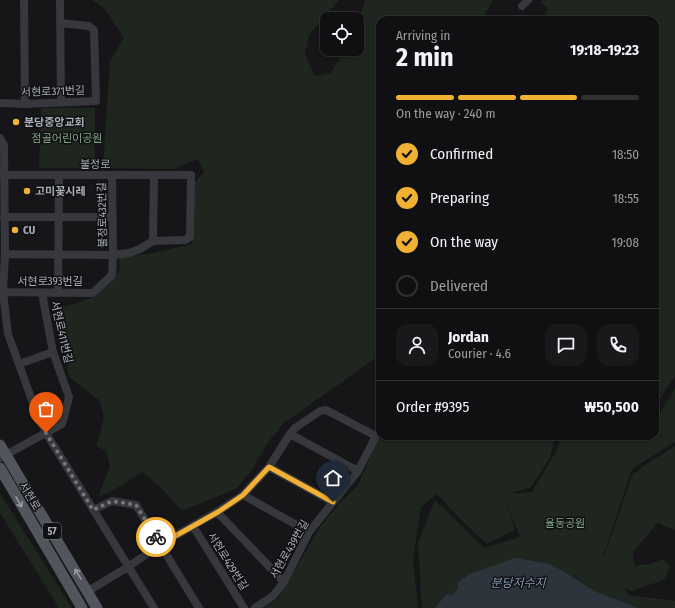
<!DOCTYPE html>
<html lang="en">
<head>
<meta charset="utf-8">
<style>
	:root { --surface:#101012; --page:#19191b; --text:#f1f3f6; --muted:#9c9d9f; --line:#303032; --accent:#f2b134 }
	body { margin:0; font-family:"Fira Sans Condensed","Noto Sans KR",sans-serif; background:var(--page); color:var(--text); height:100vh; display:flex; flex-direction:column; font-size:15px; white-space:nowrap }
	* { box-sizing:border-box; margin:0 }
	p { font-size:13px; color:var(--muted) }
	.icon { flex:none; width:22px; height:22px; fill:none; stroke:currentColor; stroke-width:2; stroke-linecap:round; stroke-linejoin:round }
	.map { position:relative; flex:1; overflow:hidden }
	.side { position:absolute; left:376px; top:16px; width:283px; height:424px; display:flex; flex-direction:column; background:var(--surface); border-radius:12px; box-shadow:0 2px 6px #0003,0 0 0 1px var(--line) }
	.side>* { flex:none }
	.buttons { position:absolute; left:320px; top:12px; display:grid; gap:8px }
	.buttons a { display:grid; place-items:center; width:44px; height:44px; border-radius:8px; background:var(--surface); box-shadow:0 2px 6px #0003,0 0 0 1px var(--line); font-size:20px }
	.pin { position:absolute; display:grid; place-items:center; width:34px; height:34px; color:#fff; margin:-41px -17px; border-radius:50% 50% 50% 0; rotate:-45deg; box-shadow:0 0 4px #0007 }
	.pin .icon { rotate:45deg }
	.courier { position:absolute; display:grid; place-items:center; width:40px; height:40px; margin:-20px; border:3px solid #f2b134; border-radius:50%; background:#fff; color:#222; box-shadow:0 1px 5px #0007 }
	.summary em { font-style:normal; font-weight:700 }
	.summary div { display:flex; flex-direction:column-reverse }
	.summary { display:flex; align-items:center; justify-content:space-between; height:68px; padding:0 20px }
	h1 { font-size:26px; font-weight:700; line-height:30px }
	.bar { display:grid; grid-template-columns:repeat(4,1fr); gap:6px 4px; align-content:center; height:48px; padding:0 20px }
	.bar i { height:5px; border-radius:3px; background:var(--line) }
	.bar .selected { background:var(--accent) }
	.bar p { grid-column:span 4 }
	.line { display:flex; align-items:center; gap:10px; padding:0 20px; border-top:1px solid var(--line) }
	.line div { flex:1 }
	.round { display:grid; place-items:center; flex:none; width:42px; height:42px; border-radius:12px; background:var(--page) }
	ol { padding:0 20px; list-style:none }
	li { display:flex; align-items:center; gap:12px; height:44px }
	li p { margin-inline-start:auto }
	li .icon { padding:4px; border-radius:50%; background:var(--accent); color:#111; stroke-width:4 }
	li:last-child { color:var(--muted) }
	li i { width:22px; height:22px; border:2px solid var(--line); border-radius:50% }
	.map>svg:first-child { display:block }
	.green { fill:#1e261f }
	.water { fill:#2c353c }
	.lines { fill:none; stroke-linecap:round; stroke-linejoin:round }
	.minor { stroke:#37383d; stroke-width:8 }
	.major { stroke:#53555c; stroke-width:11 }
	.oneway { stroke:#979ba6 }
	.done { stroke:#757880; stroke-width:4; stroke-dasharray:0 7.2 }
	.route { stroke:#f2b134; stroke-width:5 }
	.poi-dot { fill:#f2b134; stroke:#111113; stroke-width:1.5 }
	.labels { text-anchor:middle; stroke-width:3; stroke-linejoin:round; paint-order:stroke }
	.shield { fill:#111113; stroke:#7b7e86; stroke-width:1 }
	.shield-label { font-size:10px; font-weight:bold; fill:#a8adb8 }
	.street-label { font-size:11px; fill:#a8adb8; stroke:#111113 }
	.poi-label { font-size:11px; font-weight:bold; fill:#a8adb8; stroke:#111113; text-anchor:start }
	.park-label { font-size:11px; fill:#7fa381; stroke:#111113 }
	.water-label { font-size:12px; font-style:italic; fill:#7f9bb3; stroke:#111113 }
</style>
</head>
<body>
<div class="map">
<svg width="675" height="608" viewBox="0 0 675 608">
	<rect width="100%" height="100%" fill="#161618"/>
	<path class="green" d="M92,0H339L309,35L305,55L315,76L331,73L345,49H357V24L363,8L365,0H493L485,14V20H380V355L284,423L269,441L251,471L237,488L182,511L162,489L143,472L112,491L98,497L110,466L106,451L96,446L104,418L100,401L68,376L67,350L60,320L63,307L78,303L96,296L111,282L120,269L119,257L149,254L192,244L195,182L204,172L198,159L173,169L103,168L110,61L124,38L104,8Z
		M543,0H675V376L655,407V20H543L548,8L540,2Z
		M41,108H95V168H39Z
		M675,388V442L632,469L603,556H604L632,476L643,466L675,446V530L658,523L633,552L635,566L650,564L663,559L670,566L664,580L631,591L624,587L628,595L675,601V608H422L418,542L435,500L484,548L520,537L506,502L515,530L487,544L464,523L437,494L421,507L413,560L418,608H264L278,599L320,527L339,504L358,485L367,465L373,445L380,434V436H555L550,458L530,488L508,494L532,492L557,450L561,436H655V413L661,411Z
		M0,493L72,608H59L0,513Z"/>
	<path class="water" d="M516,558L550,564L566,573L594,591L638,608H435L446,595H452L458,589V582L470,574Z"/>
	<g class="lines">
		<path class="minor" d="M24,0L25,104
			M60,0L61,102
			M522,6L528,0
			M0,103L25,104L96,101L94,30L89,26L60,23
			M0,138L4,145L5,254L3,292L8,334L33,403L46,433L154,608
			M0,175H191L190,237L185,240L153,241L140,249L129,253L113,255L5,254
			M4,217H113
			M153,241L154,175
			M0,292L93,293L112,275L113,255L112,175
			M58,293L59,175
			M19,364L53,352
			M290,434L358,471
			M0,458L62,424L69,397L53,352L42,293
			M269,467L333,502
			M243,495L309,532
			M93,510L112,501L136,505L199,608
			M217,512L284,582
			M193,526L244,608
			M88,591L128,567L161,544L217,512L243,495L269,467L290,434L295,428L320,411L326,410L376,436L358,471L309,532L284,582L273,596L255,608"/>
		<path class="major" d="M0,445L97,608
			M0,468L82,608"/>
	</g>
	<defs><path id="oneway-shaft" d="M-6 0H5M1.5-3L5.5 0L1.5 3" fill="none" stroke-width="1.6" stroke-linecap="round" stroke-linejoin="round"/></defs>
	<g class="oneway">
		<use href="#oneway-shaft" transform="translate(19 502) rotate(60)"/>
		<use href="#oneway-shaft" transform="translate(78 574) rotate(-121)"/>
	</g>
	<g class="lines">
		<path class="done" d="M46,433L93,510L112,501L136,505L156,537"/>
		<path class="route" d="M156,537L161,544L218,512L243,495L269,467L333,502"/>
	</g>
	<g class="poi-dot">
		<circle cx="16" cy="122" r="4"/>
		<circle cx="27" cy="191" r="4"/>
		<circle cx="15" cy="230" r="4"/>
	</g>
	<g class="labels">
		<rect class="shield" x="43" y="523" width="18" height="16" rx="3"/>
		<g class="shield-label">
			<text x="52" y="535">57</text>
		</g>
		<g class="street-label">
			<text transform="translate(53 91) rotate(-2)" y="4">서현로371번길</text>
			<text x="95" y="168">불정로</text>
			<text transform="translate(102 215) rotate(-91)" y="4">불정로432번길</text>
			<text x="50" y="285">서현로393번길</text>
			<text transform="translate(62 332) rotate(77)" y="4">서현로411번길</text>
			<text transform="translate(30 496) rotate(59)" y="4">서현로</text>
			<text transform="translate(289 549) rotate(-60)" y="4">서현로439번길</text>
			<text transform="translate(228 561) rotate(58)" y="4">서현로429번길</text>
		</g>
		<g class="poi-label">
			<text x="24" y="126">분당중앙교회</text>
			<text x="35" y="195">고미꽃시레</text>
			<text x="23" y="234">CU</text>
		</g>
		<g class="park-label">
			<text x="67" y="142">점골어린이공원</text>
			<text x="565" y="527">율동공원</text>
		</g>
		<g class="water-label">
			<text x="518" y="587">분당저수지</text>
		</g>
	</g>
</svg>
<div class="buttons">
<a><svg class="icon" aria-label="locate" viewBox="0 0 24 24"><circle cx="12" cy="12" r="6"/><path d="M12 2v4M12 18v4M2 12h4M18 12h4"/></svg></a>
</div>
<div class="pin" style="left:46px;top:433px;background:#ea580c"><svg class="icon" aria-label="bag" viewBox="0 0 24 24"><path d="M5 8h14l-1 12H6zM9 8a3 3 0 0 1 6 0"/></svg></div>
<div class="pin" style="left:333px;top:502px;background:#1f2937"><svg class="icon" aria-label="home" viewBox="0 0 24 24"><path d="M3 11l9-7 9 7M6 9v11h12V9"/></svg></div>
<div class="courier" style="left:156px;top:537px"><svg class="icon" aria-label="bike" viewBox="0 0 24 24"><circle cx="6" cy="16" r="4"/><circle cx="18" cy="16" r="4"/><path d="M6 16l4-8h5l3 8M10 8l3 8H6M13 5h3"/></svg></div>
<section class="side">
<div class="summary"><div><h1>2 min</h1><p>Arriving in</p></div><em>19:18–19:23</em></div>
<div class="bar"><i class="selected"></i><i class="selected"></i><i class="selected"></i><i></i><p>On the way · 240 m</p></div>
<ol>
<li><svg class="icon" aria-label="check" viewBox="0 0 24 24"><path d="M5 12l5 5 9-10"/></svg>Confirmed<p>18:50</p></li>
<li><svg class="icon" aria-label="check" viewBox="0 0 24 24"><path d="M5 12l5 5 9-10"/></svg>Preparing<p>18:55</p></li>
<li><svg class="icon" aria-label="check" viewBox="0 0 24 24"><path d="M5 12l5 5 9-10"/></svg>On the way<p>19:08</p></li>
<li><i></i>Delivered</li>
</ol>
<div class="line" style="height:72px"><a class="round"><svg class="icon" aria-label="person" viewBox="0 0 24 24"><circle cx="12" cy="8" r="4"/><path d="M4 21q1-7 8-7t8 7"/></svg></a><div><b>Jordan</b><p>Courier · 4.6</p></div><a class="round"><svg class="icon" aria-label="chat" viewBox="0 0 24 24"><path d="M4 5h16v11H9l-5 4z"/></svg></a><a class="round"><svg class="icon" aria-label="phone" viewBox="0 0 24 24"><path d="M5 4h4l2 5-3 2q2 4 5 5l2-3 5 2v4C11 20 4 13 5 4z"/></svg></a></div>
<div class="line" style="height:52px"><div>Order #9395</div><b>₩50,500</b></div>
</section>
</div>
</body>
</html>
